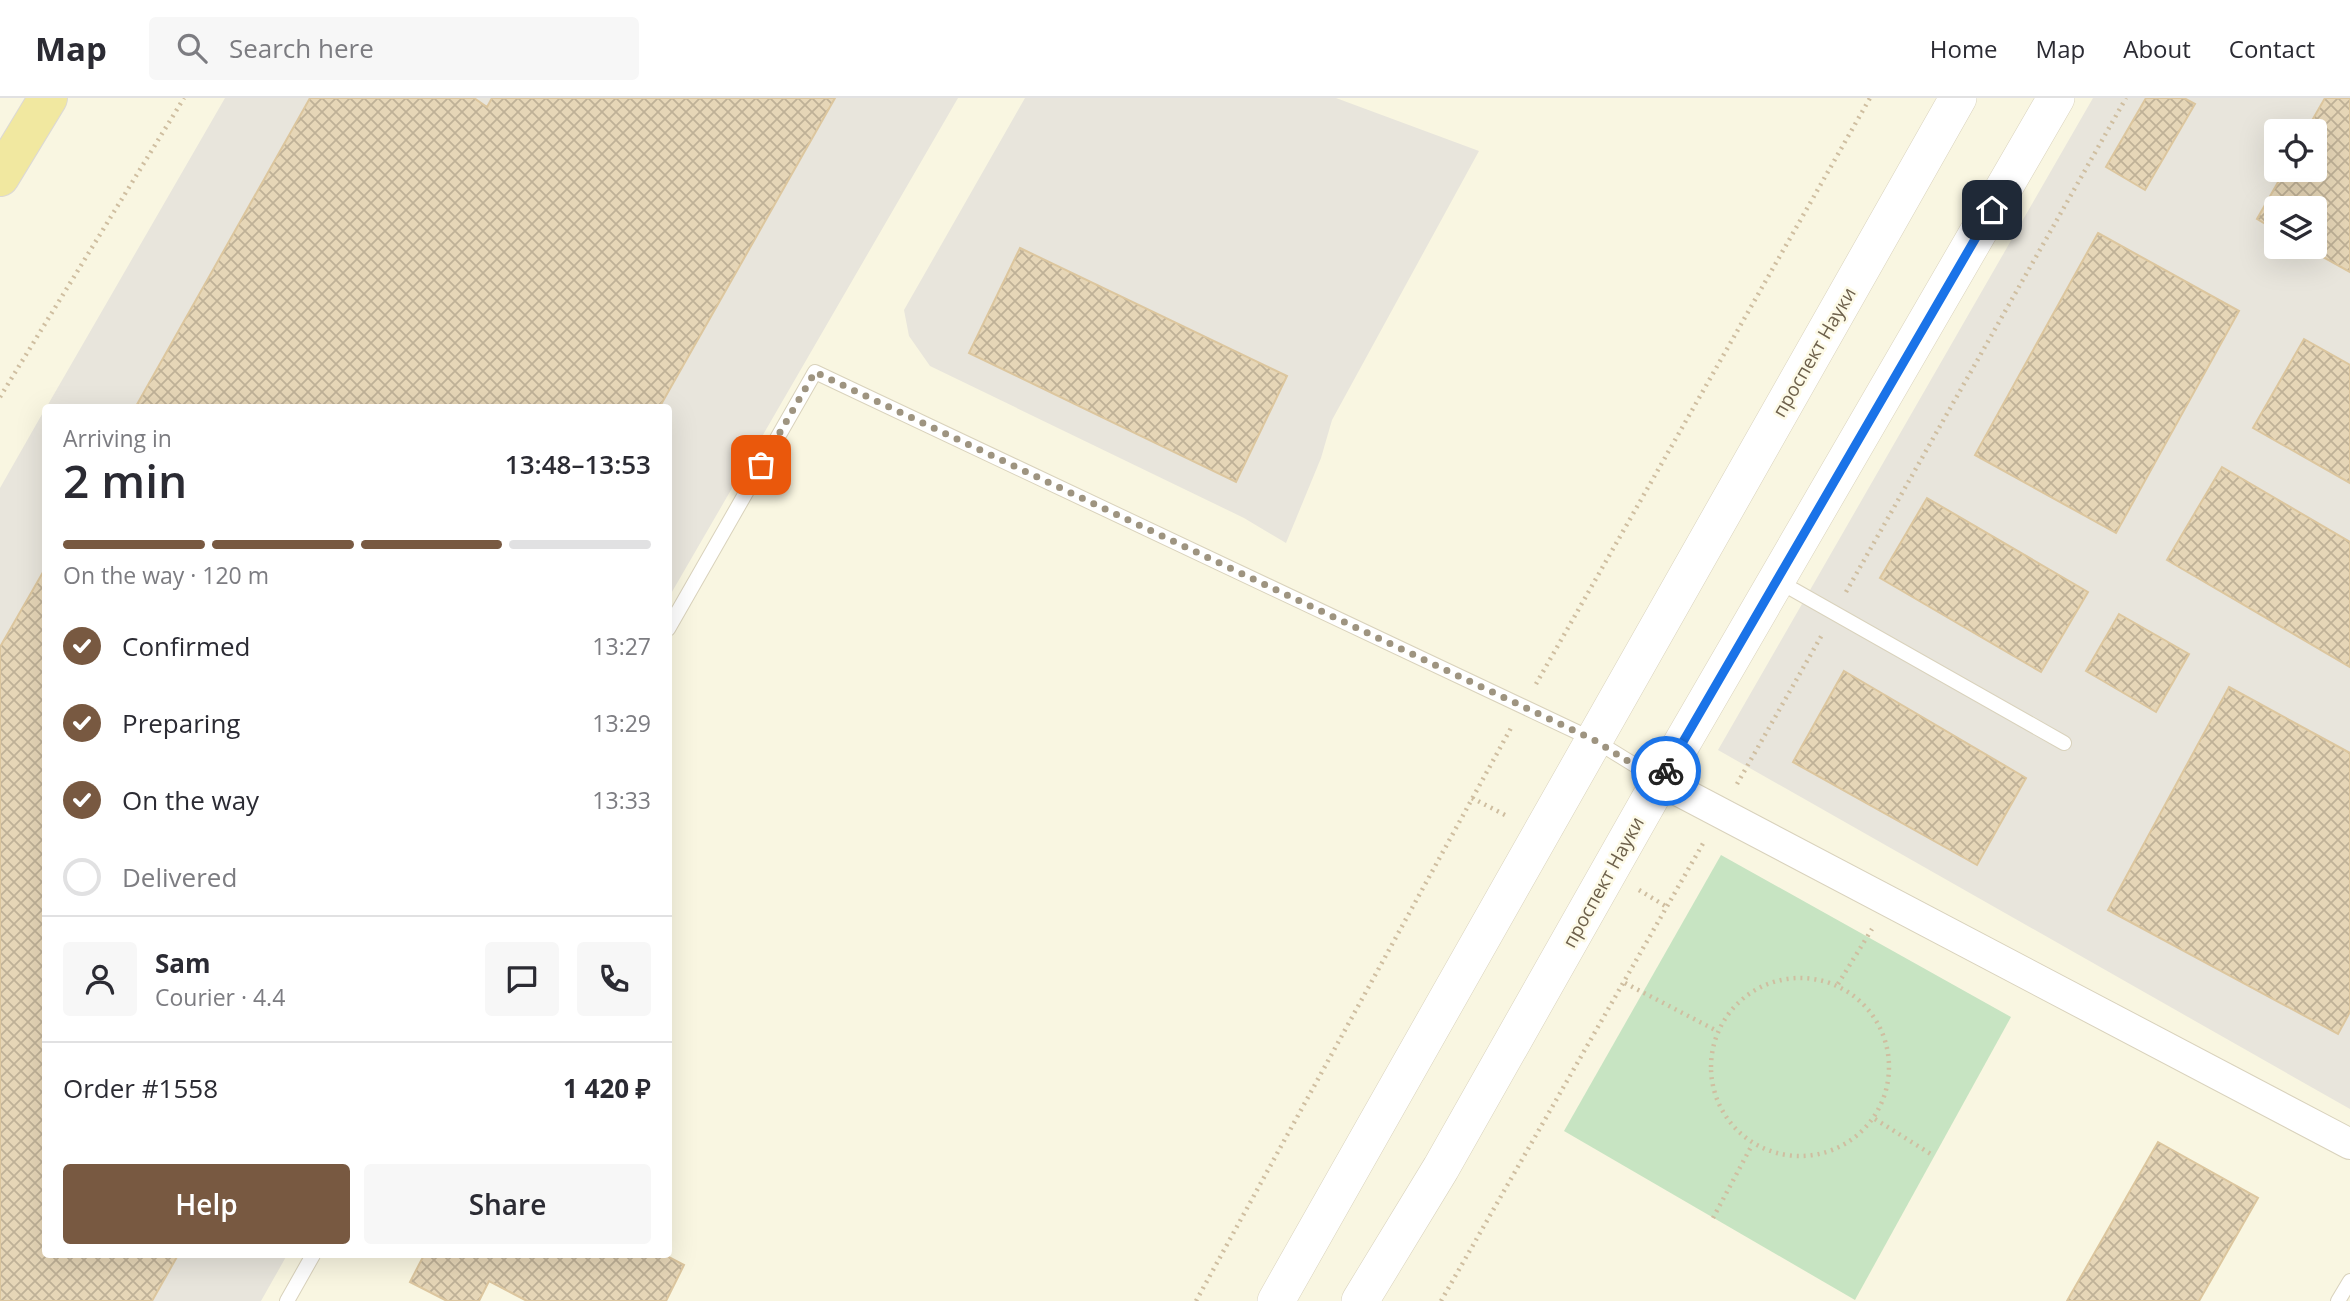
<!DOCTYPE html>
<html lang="en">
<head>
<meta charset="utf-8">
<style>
	:root { --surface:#fff; --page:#f7f7f7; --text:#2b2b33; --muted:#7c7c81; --line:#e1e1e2; --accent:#785941 }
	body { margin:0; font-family:"Open Sans",sans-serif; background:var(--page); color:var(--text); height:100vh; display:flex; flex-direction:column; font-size:26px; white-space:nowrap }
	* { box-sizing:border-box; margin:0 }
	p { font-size:23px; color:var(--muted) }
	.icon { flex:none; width:38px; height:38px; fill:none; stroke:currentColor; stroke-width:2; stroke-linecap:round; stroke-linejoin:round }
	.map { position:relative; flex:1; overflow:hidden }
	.sheet { position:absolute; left:42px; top:306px; width:630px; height:854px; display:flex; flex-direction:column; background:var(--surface); border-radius:7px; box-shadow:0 7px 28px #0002 }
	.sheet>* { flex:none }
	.tools { position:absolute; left:2264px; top:21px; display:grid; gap:14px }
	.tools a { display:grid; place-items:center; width:63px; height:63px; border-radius:7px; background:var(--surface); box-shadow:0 7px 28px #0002; font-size:35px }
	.pin { position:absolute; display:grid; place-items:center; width:60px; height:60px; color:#fff; margin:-30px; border-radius:14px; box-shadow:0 4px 10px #0006 }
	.courier { position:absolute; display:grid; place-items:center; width:70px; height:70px; margin:-35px; border:5px solid #1a73e8; border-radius:50%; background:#fff; color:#222; box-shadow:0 2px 9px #0007 }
	.headline em { font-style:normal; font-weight:600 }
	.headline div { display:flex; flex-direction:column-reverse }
	.headline { display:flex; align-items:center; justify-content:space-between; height:119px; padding:0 21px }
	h1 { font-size:46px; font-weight:600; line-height:52px }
	.bar { display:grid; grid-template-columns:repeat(4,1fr); gap:10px 7px; align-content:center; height:84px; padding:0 21px }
	.bar i { height:9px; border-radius:5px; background:var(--line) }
	.bar .active { background:var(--accent) }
	.bar p { grid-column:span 4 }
	.line { display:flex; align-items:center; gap:18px; padding:0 21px; border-top:2px solid var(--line) }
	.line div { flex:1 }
	.round { display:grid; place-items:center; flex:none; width:74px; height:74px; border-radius:7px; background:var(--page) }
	ol { padding:0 21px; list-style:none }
	li { display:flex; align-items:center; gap:21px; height:77px }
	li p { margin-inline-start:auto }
	li .icon { padding:7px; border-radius:50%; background:var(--accent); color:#fff; stroke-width:4 }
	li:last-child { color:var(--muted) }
	li i { width:38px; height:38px; border:4px solid var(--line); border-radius:50% }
	.action { display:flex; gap:14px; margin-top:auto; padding:14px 21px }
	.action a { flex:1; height:80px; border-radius:7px; background:var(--accent); color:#fff; font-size:28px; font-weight:600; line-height:80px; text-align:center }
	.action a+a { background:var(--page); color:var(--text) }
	header { display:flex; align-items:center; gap:42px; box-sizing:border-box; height:98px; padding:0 35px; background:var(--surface); border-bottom:2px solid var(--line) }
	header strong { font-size:33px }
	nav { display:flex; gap:38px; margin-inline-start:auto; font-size:24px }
	.search { width:490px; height:63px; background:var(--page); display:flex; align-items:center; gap:18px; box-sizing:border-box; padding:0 24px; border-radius:7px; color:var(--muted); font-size:26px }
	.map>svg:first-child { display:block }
	.industrial { fill:#e8e5dc; fill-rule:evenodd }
	.park { fill:#c7e4c2 }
	.building { fill:url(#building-cross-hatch); stroke:#dcc69e; stroke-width:2 }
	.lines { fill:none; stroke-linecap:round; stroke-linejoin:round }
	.service-casing { stroke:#d9d2bc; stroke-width:16 }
	.minor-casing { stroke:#d9d2bc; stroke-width:32 }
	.tertiary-casing { stroke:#d9d2bc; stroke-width:38 }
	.primary-casing { stroke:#dcd9d4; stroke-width:40 }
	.path { stroke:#cfbea0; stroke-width:4.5; stroke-dasharray:2 5; stroke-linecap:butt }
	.service { stroke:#fff; stroke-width:14 }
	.minor { stroke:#fff; stroke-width:30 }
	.tertiary { stroke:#fff; stroke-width:37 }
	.primary { stroke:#f1e8a0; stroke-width:38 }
	.done { stroke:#9e9480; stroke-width:7; stroke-dasharray:0 12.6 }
	.route { stroke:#1a73e8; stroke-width:9 }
	.labels { text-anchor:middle; stroke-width:5; stroke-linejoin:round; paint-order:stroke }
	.street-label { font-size:19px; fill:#6d604b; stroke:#fdfae7 }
</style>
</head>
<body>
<header>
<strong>Map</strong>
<div class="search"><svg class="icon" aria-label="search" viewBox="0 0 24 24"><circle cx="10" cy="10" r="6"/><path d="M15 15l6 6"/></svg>Search here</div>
<nav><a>Home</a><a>Map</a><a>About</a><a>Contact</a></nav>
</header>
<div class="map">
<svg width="2350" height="1203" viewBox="0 0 2350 1203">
	<defs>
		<pattern id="building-cross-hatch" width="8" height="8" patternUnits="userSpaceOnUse" patternTransform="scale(1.75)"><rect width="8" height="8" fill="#e6d6b7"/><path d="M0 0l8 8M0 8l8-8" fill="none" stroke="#bfb197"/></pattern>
	</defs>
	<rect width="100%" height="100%" fill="#f9f6e1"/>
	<path class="industrial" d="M225,0H958L669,499L668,310H46Z
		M1025,0H1336L1479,53L1332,322L1321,360L1286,445L1244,420L930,268L909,238L904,212Z
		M2093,0H2350V1011L1718,652ZM2277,33H2315V72H2277ZM2277,110H2315V149H2277Z
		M45,311L46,1157H287L261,1203H0V390Z"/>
	<path class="park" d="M1721,757L2011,919L1855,1202L1564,1033Z"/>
	<path class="building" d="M310,0H474L487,9L492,0H835L659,310H135Z
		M2146,0H2184L2195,6L2145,92L2106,69Z
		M2325,0H2350V174L2305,149H2315V110H2277V133L2257,121L2285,72H2315V33H2306Z
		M2098,135L2239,213L2116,435L1975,357Z
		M1020,150L1287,278L1236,384L969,255Z
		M2304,241L2350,267V385L2253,330Z
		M2222,369L2350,444V569L2167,462Z
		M1927,400L2088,494L2041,574L1880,480Z
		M46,469V1157H178L152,1203H0V549Z
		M2119,516L2189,556L2156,614L2086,573Z
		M1844,573L2026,680L1977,767L1793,664Z
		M2229,589L2350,655V914L2338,936L2108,812Z
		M2158,1044L2258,1100L2199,1203H2067Z
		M424,1157H665L684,1167L666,1203H527L489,1183L479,1203H447L410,1184Z"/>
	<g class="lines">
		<defs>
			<path id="service" d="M1778,483L2064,645
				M668,531L815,274L1594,642L1659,682
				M287,1203L313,1157
				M2338,1203L2350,1183"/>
			<path id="minor" d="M1660,683L2350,1046"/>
			<path id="tertiary" d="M1276,1203L1958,0
				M1360,1203L1441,1070L1660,683L2056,0"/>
			<path id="primary" d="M0,79L48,0"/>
		</defs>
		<use href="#service" class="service-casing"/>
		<use href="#minor" class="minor-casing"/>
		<use href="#tertiary" class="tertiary-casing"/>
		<use href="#primary" class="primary-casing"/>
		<path class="path" d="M0,299L184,0
			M1846,494L2126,0
			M1536,586L1870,0
			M1737,686L1823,535
			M1472,700L1509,719
			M1639,792L1667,809
			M1711 969a89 89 0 1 1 178 0a89 89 0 1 1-178 0Z
			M1625,885L1717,933
			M1838,886L1872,831
			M1875,1021L1934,1058
			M1713,1120L1752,1047
			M1196,1203L1511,630
			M1441,1203L1705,742"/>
		<use href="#service" class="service"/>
		<use href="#minor" class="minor"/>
		<use href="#tertiary" class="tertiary"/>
		<use href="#primary" class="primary"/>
	</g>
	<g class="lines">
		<path class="done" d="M761,367L815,274L1594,642L1660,683L1666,673"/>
		<path class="route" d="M1666,673L1992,112"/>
	</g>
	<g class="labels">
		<g class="street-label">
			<text transform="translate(1814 254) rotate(-60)" y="7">проспект Науки</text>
			<text transform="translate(1603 784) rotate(-61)" y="7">проспект Науки</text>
		</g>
	</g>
</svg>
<div class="tools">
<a><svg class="icon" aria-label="locate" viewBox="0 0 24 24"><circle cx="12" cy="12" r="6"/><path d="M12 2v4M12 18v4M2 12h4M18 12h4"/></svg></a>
<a><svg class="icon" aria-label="layers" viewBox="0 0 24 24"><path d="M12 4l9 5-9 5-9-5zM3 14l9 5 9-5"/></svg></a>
</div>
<div class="pin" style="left:761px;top:367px;background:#ea580c"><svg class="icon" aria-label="bag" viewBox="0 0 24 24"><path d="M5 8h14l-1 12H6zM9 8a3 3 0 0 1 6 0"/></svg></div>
<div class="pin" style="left:1992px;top:112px;background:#1f2937"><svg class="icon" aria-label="home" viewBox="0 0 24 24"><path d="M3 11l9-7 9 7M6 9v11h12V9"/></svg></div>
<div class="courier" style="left:1666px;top:673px"><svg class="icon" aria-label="bike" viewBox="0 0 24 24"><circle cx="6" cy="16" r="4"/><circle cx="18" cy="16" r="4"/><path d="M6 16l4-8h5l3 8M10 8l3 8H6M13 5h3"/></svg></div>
<section class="sheet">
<div class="headline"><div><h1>2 min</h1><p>Arriving in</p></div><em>13:48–13:53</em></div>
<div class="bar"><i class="active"></i><i class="active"></i><i class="active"></i><i></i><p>On the way · 120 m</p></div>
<ol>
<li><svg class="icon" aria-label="check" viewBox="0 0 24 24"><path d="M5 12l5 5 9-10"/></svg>Confirmed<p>13:27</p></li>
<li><svg class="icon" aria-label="check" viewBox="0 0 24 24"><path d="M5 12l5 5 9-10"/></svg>Preparing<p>13:29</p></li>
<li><svg class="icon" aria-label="check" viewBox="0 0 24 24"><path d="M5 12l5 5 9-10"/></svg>On the way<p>13:33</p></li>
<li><i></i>Delivered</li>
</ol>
<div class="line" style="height:126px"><a class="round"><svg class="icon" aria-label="person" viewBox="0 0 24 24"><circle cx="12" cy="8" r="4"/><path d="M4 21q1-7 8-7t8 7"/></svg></a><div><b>Sam</b><p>Courier · 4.4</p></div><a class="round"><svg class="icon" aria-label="chat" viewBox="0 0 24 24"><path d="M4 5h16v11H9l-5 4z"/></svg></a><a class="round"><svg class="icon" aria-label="phone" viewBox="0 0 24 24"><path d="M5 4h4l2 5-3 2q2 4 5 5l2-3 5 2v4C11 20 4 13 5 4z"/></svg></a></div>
<div class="line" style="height:91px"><div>Order #1558</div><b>1 420 ₽</b></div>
<div class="action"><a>Help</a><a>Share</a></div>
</section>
</div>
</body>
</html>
